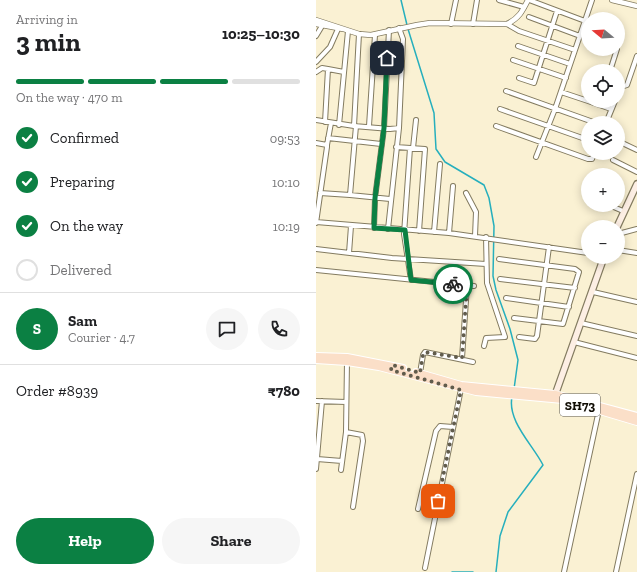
<!DOCTYPE html>
<html lang="en">
<head>
<meta charset="utf-8">
<style>
	:root { --surface:#fff; --page:#f6f6f6; --text:#202124; --muted:#757577; --line:#e0e0e0; --accent:#0b8043 }
	body { margin:0; font-family:"Zilla Slab",serif; background:var(--page); color:var(--text); height:100vh; display:flex; flex-direction:column; font-size:15px; white-space:nowrap }
	* { box-sizing:border-box; margin:0 }
	p { font-size:13px; color:var(--muted) }
	.icon { flex:none; width:22px; height:22px; fill:none; stroke:currentColor; stroke-width:2; stroke-linecap:round; stroke-linejoin:round }
	.map { position:relative; flex:1; overflow:hidden }
	.panel { display:flex; flex-direction:column; background:var(--surface); width:316px }
	.panel>* { flex:none }
	.needle { width:26px; rotate:288deg }
	.buttons { position:absolute; left:265px; top:12px; display:grid; gap:8px }
	.buttons a { display:grid; place-items:center; width:44px; height:44px; border-radius:50%; background:var(--surface); box-shadow:0 2px 10px #0003; font-size:20px }
	.pin { position:absolute; display:grid; place-items:center; width:34px; height:34px; color:#fff; margin:-17px; border-radius:8px; box-shadow:0 2px 6px #0006 }
	.courier { position:absolute; display:grid; place-items:center; width:40px; height:40px; margin:-20px; border:3px solid #0b8043; border-radius:50%; background:#fff; color:#222; box-shadow:0 1px 5px #0007 }
	.overview em { font-style:normal; font-weight:700 }
	.overview div { display:flex; flex-direction:column-reverse }
	.overview { display:flex; align-items:center; justify-content:space-between; height:68px; padding:0 16px }
	h1 { font-size:26px; font-weight:700; line-height:30px }
	.bar { display:grid; grid-template-columns:repeat(4,1fr); gap:6px 4px; align-content:center; height:48px; padding:0 16px }
	.bar i { height:5px; border-radius:3px; background:var(--line) }
	.bar .active { background:var(--accent) }
	.bar p { grid-column:span 4 }
	.line { display:flex; align-items:center; gap:10px; padding:0 16px; border-top:1px solid var(--line) }
	.line div { flex:1 }
	.round { display:grid; place-items:center; flex:none; width:42px; height:42px; border-radius:21px; background:var(--page) }
	ol { padding:0 16px; list-style:none }
	li { display:flex; align-items:center; gap:12px; height:44px }
	li p { margin-inline-start:auto }
	li .icon { padding:4px; border-radius:50%; background:var(--accent); color:#fff; stroke-width:4 }
	li:last-child { color:var(--muted) }
	li i { width:22px; height:22px; border:2px solid var(--line); border-radius:50% }
	.action { display:flex; gap:8px; margin-top:auto; padding:8px 16px }
	.action a { flex:1; height:46px; border-radius:24px; background:var(--accent); color:#fff; font-size:16px; font-weight:700; line-height:46px; text-align:center }
	.action a+a { background:var(--page); color:var(--text) }
	main { display:flex; flex:1; min-height:0 }
	.map>svg:first-child { display:block }
	.lines { fill:none; stroke-linecap:round; stroke-linejoin:round }
	.stream { stroke:#26afbd; stroke-width:1.5 }
	.minor-casing { stroke:#837b60; stroke-width:6 }
	.tertiary-casing { stroke:#837b60; stroke-width:6 }
	.secondary-casing { stroke:#837b60; stroke-width:8 }
	.primary-casing { stroke:#fff; stroke-width:8 }
	.minor { stroke:#fff; stroke-width:4 }
	.tertiary { stroke:#fff; stroke-width:4.5 }
	.secondary { stroke:#fdefe4; stroke-width:5.5 }
	.primary { stroke:#fbdfc8; stroke-width:6 }
	.done { stroke:#615c4c; stroke-width:4; stroke-dasharray:0 7.2 }
	.route { stroke:#0b8043; stroke-width:5 }
	.labels { text-anchor:middle; stroke-width:3.5; stroke-linejoin:round; paint-order:stroke }
	.shield { fill:#fff; stroke:#57554f; stroke-width:1 }
	.shield-label { font-size:13px; font-weight:bold; fill:#0f0c03 }
</style>
</head>
<body>
<main>
<section class="panel">
<div class="overview"><div><h1>3 min</h1><p>Arriving in</p></div><em>10:25–10:30</em></div>
<div class="bar"><i class="active"></i><i class="active"></i><i class="active"></i><i></i><p>On the way · 470 m</p></div>
<ol>
<li><svg class="icon" aria-label="check" viewBox="0 0 24 24"><path d="M5 12l5 5 9-10"/></svg>Confirmed<p>09:53</p></li>
<li><svg class="icon" aria-label="check" viewBox="0 0 24 24"><path d="M5 12l5 5 9-10"/></svg>Preparing<p>10:10</p></li>
<li><svg class="icon" aria-label="check" viewBox="0 0 24 24"><path d="M5 12l5 5 9-10"/></svg>On the way<p>10:19</p></li>
<li><i></i>Delivered</li>
</ol>
<div class="line" style="height:72px"><b class="round" style="background:var(--accent);color:#fff">S</b><div><b>Sam</b><p>Courier · 4.7</p></div><a class="round"><svg class="icon" aria-label="chat" viewBox="0 0 24 24"><path d="M4 5h16v11H9l-5 4z"/></svg></a><a class="round"><svg class="icon" aria-label="phone" viewBox="0 0 24 24"><path d="M5 4h4l2 5-3 2q2 4 5 5l2-3 5 2v4C11 20 4 13 5 4z"/></svg></a></div>
<div class="line" style="height:52px"><div>Order #8939</div><b>₹780</b></div>
<div class="action"><a>Help</a><a>Share</a></div>
</section>
<div class="map">
<svg width="321" height="572" viewBox="0 0 321 572">
	<rect width="100%" height="100%" fill="#faf1d3"/>
	<g class="lines">
		<path class="stream" d="M85,0L91,25
			M92,29L118,113L120,149L129,162L168,185L173,198L178,226L177,276L180,290L194,329L202,360L198,389
			M136,572H157
			M180,572L184,536L192,512L227,465C217,445 191,421 196,397"/>
		<defs>
			<path id="minor" d="M183,0L208,7
				M213,0L269,21
				M213,17L264,36
				M135,24L140,0
				M157,24L161,0
				M191,24L203,31L259,50
				M0,36L6,26
				M202,46L254,64
				M197,60L250,78
				M0,62L14,47L22,29
				M12,69L28,72
				M294,71L301,49
				M0,72L6,68L12,69L9,122
				M203,78L218,83L241,11
				M190,91L280,123
				M245,92L272,101
				M302,93L305,87L311,85L321,56
				M272,101L295,109
				M184,109L272,140
				M0,120L38,126L74,129L83,128
				M290,123L299,101
				M23,125L32,31
				M38,126L43,34
				M53,126L59,35
				M180,126L272,159H276L278,153
				M12,138L65,144
				M302,141L321,150
				M0,143L11,145V147L0,223
				M11,145L15,123
				M80,147L109,149L103,231
				M94,148L88,234L95,280
				M97,148L100,120
				M220,157L239,109L276,0
				M297,160L321,172
				M4,193L34,195L40,126
				M150,193L160,212L159,236
				M34,195L74,199
				M293,205L307,211
				M0,222L133,233L272,253
				M58,228L59,198L68,128L73,30
				M72,229L83,128L87,39L83,28
				M118,232L124,164
				M133,233L137,186
				M302,234L321,229
				M0,249L76,258L170,264
				M302,250L321,253
				M33,253L35,226
				M183,259L259,269L263,272L247,324L198,318
				M0,270L158,286
				M184,279L259,288
				M277,292L321,302
				M190,298L253,307
				M265,323L321,336
				M203,337L219,339L221,336L233,247
				M258,342L321,358
				M168,346L170,338L189,337L171,283L170,237
				M146,358L151,286
				M104,373L107,355L109,352L157,362
				M0,401L30,402
				M30,432L46,435L47,441L37,507
				M1,459L26,461
				M0,469L6,401
				M25,470L30,432L31,361
				M102,509L120,431L124,426L137,427
				M109,568L145,389
				M248,572L283,410
				M300,572L321,474"/>
			<path id="tertiary" d="M296,0L321,6
				M0,20L43,34L55,35L101,25L114,23L191,24C203,18 206,12 212,0
				M0,24L27,29"/>
			<path id="secondary" d="M301,227L321,184
				M238,398L288,257"/>
			<path id="primary" d="M0,356L31,357L87,368
				M0,360L31,362L63,367L160,392L247,400L321,422
				M100,372L145,385L239,394L321,416"/>
		</defs>
		<use href="#minor" class="minor-casing"/>
		<use href="#tertiary" class="tertiary-casing"/>
		<use href="#secondary" class="secondary-casing"/>
		<use href="#primary" class="primary-casing"/>
		<use href="#minor" class="minor"/>
		<use href="#tertiary" class="tertiary"/>
		<use href="#secondary" class="secondary"/>
		<use href="#primary" class="primary"/>
	</g>
	<g class="lines">
		<path class="done" d="M122,501L145,390L75,370L76,365L104,373L107,355L109,352L146,358L151,286L137,284"/>
		<path class="route" d="M71,58L68,128L59,198L58,228L89,230L95,280L137,284"/>
	</g>
	<g class="labels">
		<rect class="shield" x="244" y="394" width="40" height="22" rx="3"/>
		<g class="shield-label">
			<text x="264" y="410">SH73</text>
		</g>
	</g>
</svg>
<div class="buttons">
<a><svg class="needle" viewBox="-14 -14 28 28"><path d="M0-13l5 13h-10z" fill="#e53935"/><path d="M0 13l5-13h-10z" fill="#757577"/></svg></a>
<a><svg class="icon" aria-label="locate" viewBox="0 0 24 24"><circle cx="12" cy="12" r="6"/><path d="M12 2v4M12 18v4M2 12h4M18 12h4"/></svg></a>
<a><svg class="icon" aria-label="layers" viewBox="0 0 24 24"><path d="M12 4l9 5-9 5-9-5zM3 14l9 5 9-5"/></svg></a>
<a>+</a>
<a>−</a>
</div>
<div class="pin" style="left:122px;top:501px;background:#ea580c"><svg class="icon" aria-label="bag" viewBox="0 0 24 24"><path d="M5 8h14l-1 12H6zM9 8a3 3 0 0 1 6 0"/></svg></div>
<div class="pin" style="left:71px;top:58px;background:#1f2937"><svg class="icon" aria-label="home" viewBox="0 0 24 24"><path d="M3 11l9-7 9 7M6 9v11h12V9"/></svg></div>
<div class="courier" style="left:137px;top:284px"><svg class="icon" aria-label="bike" viewBox="0 0 24 24"><circle cx="6" cy="16" r="4"/><circle cx="18" cy="16" r="4"/><path d="M6 16l4-8h5l3 8M10 8l3 8H6M13 5h3"/></svg></div>
</div>
</main>
</body>
</html>
